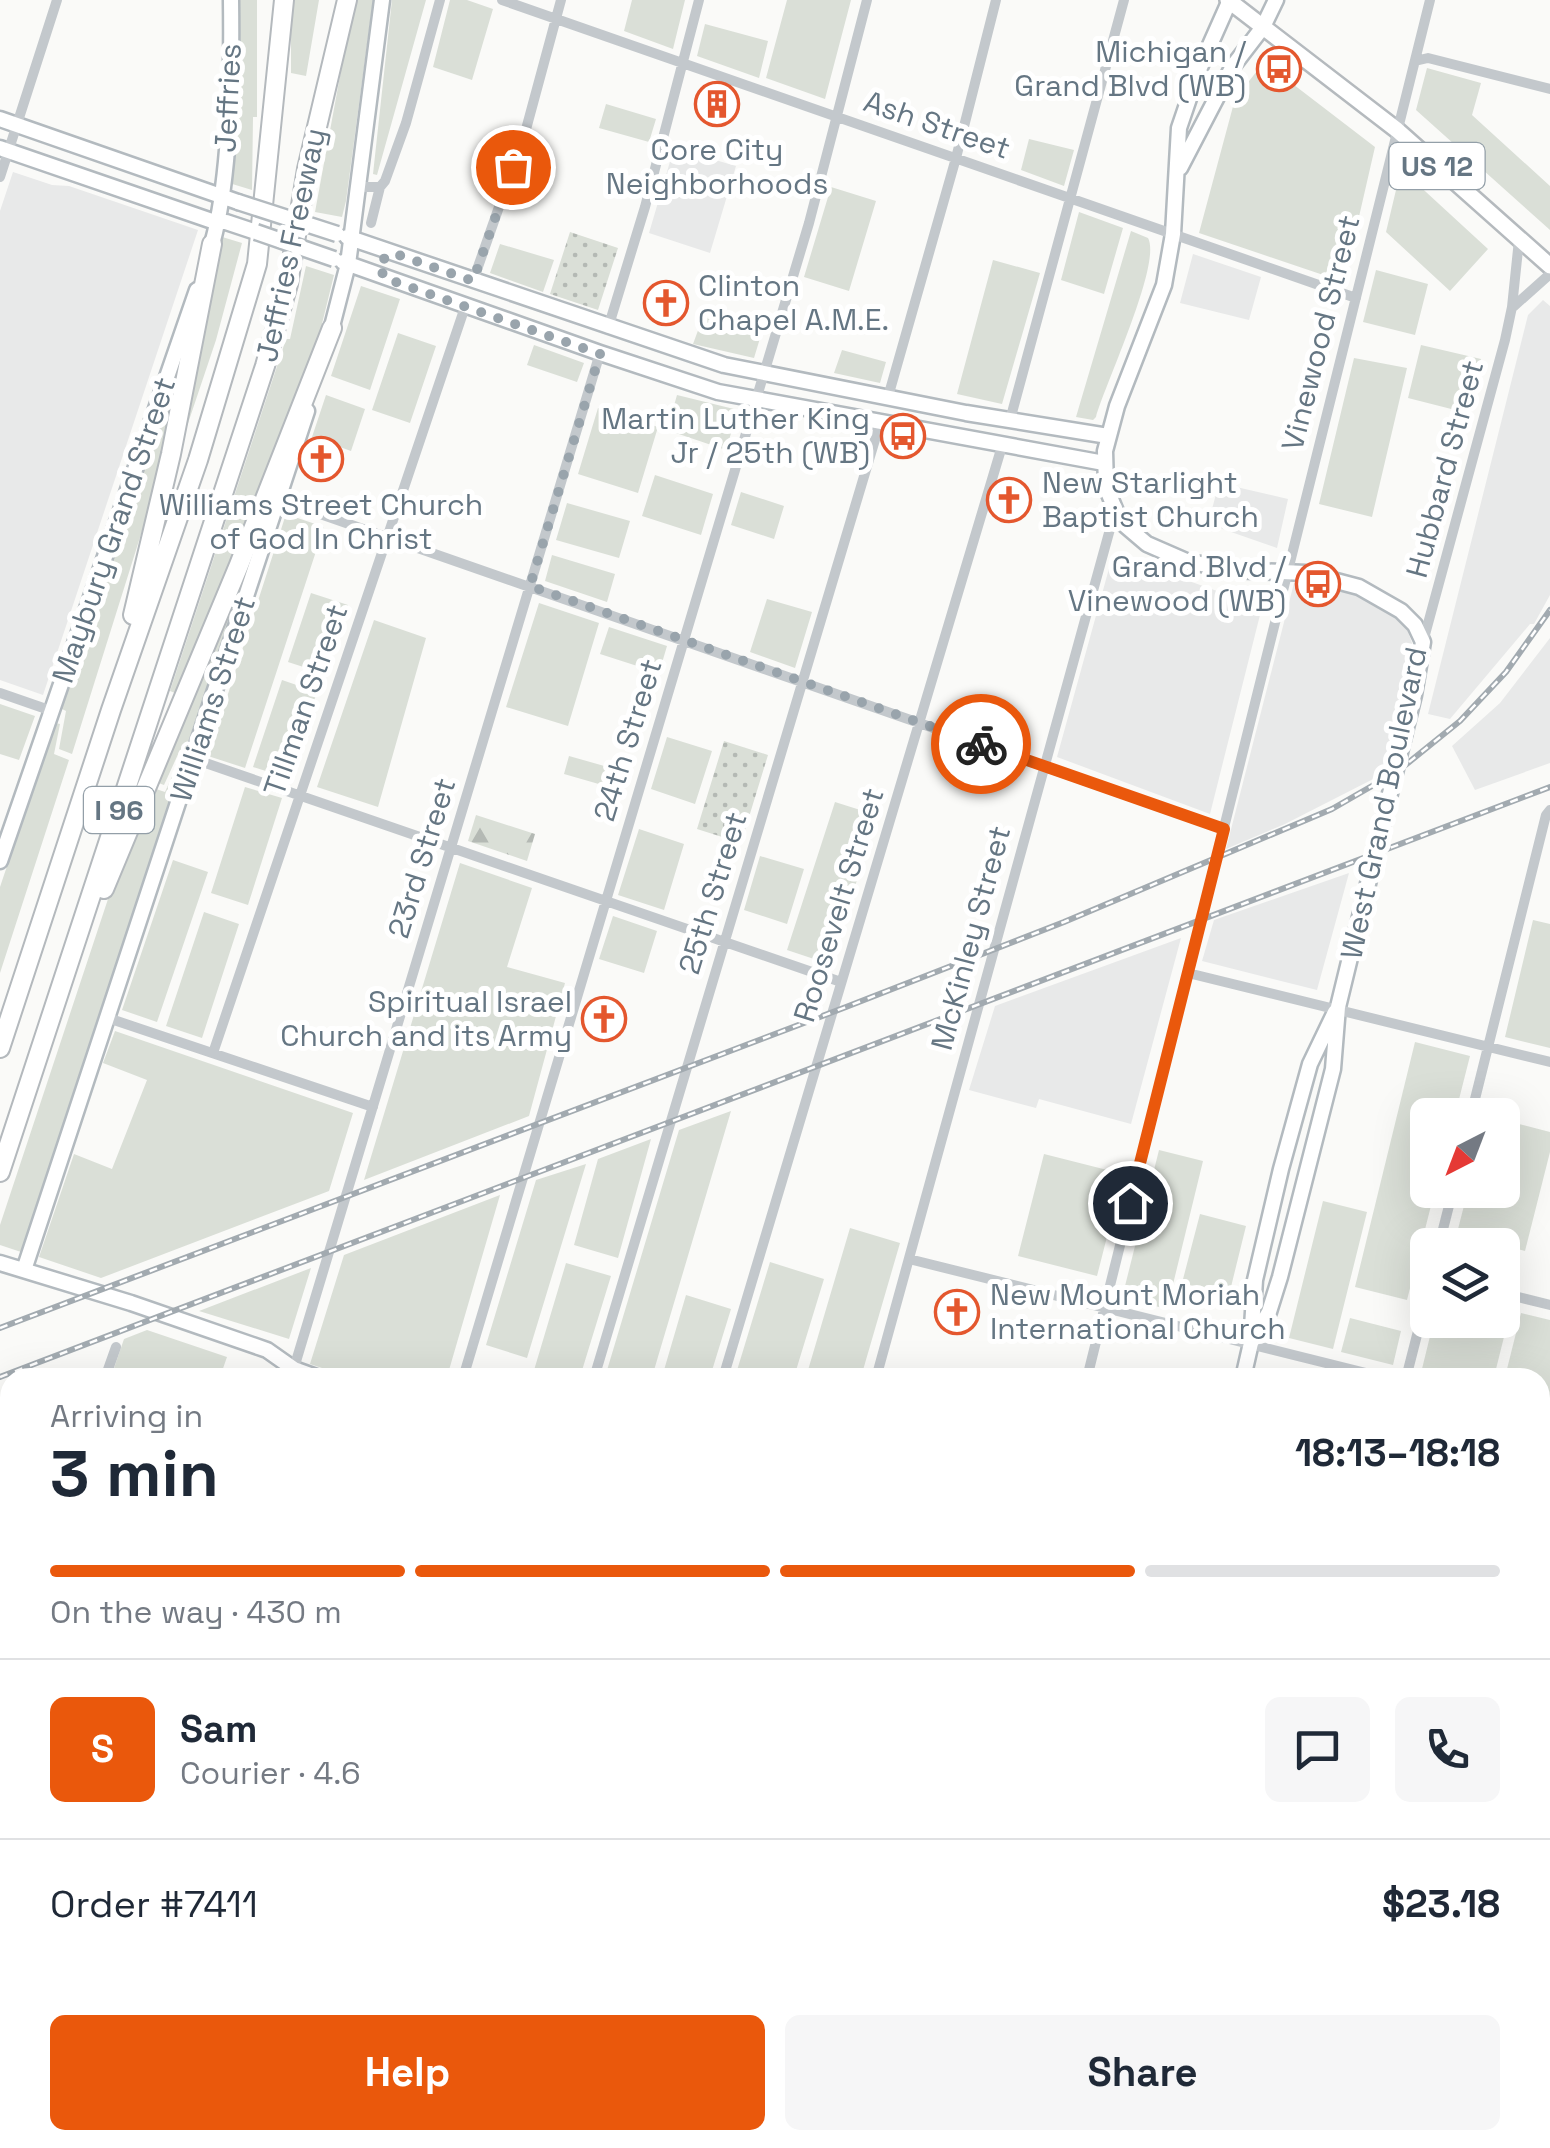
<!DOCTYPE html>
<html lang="en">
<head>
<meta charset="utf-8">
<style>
	:root { --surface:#fff; --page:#f6f6f7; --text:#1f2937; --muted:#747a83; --line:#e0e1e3; --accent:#ea580c }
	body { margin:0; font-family:"Space Grotesk",sans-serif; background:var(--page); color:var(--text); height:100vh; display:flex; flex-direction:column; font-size:38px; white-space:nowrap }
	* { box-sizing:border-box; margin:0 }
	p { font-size:32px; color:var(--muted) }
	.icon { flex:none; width:55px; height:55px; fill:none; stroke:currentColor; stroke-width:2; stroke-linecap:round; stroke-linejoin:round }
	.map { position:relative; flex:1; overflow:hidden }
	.panel { position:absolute; left:0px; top:1368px; width:1550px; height:782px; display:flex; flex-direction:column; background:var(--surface); border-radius:30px 30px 0 0; box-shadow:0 10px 40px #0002 }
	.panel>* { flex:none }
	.needle { width:65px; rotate:222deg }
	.buttons { position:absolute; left:1410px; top:1098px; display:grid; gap:20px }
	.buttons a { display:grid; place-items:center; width:110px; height:110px; border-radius:15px; background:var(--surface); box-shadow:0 10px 40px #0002; font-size:50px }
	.pin { position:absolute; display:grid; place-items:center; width:85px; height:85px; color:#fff; margin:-42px; border:5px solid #fff; border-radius:50%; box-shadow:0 2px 10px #0007 }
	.courier { position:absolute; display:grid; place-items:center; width:100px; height:100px; margin:-50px; border:8px solid #ea580c; border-radius:50%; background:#fff; color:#222; box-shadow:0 2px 12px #0007 }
	.headline em { font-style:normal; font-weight:800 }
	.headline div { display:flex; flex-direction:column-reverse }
	.headline { display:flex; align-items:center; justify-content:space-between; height:170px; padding:0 50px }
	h1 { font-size:65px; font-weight:800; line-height:75px }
	.bar { display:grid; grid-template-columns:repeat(4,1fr); gap:15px 10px; align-content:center; height:120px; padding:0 50px }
	.bar i { height:12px; border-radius:8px; background:var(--line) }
	.bar .on { background:var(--accent) }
	.bar p { grid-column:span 4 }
	.line { display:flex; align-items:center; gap:25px; padding:0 50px; border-top:2px solid var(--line) }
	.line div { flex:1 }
	.round { display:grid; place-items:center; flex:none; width:105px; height:105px; border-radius:15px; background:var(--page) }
	.primary-button { display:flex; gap:20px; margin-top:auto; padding:20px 50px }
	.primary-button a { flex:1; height:115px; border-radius:15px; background:var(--accent); color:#fff; font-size:40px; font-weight:800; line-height:115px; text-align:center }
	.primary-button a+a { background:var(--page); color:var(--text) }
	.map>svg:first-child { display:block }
	.built { fill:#e8e9e9 }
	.grass { fill:#dadfd7 }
	.forest { fill:url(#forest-firs) }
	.park { fill:url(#park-dots) }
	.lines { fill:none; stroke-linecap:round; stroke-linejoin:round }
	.secondary-casing { stroke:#b3babf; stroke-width:19 }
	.primary-casing { stroke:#b5babe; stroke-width:20 }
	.highway-casing { stroke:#b4b9bd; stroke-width:22 }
	.street { stroke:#c3c8cc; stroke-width:10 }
	.secondary { stroke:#fff; stroke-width:14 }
	.primary { stroke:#fff; stroke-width:15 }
	.highway { stroke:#fff; stroke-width:18 }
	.rail-casing { stroke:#a2aab0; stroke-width:6 }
	.rail { stroke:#fff; stroke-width:2.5; stroke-dasharray:8; stroke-linecap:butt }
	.secondary-bridge-casing { stroke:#b3babf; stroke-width:19; stroke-linecap:butt }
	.secondary-bridge { stroke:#fff; stroke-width:14 }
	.done { stroke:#99a4ac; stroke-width:10; stroke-dasharray:0 18 }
	.route { stroke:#ea580c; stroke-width:12 }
	.labels { text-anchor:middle; stroke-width:10; stroke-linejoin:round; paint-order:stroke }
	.shield { fill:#fff; stroke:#939fa8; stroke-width:2.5 }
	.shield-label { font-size:28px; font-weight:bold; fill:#657683 }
	.poi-label { font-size:30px; fill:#657683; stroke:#fff; text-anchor:end }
	.street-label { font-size:30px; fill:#657683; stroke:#fff }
</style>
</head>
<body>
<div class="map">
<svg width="1550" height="2148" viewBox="0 0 1550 2148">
	<defs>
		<pattern id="forest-firs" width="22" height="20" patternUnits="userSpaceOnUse" patternTransform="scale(2.5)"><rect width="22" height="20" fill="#dadfd7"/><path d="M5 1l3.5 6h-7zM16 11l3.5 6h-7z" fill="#b4b9b4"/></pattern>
		<pattern id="park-dots" width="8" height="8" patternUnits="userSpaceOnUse" patternTransform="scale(2.5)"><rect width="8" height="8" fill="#dadfd7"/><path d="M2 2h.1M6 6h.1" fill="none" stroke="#b4b9b4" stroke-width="1.8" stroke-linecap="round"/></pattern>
	</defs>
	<rect width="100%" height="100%" fill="#fafaf8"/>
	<path class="built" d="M674,148L736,166L710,253L649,233Z
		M13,172L52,185L69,186L198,230L43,695L0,680V211Z
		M1193,254L1261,277L1249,320L1180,303Z
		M1543,300L1550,306V595L1534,624H1530L1450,719L1428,714L1528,315Z
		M1219,483L1288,499L1277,548L1208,524Z
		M1113,554L1262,607L1210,814L1057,757Z
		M1306,579L1363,595L1391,611L1407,629L1412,643L1411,661L1385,773L1285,824L1226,849L1294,583Z
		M1550,638V763L1475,790L1452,746L1500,703Z
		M1349,873L1317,990L1202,961L1214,920Z
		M1181,938L1131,1124L1039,1099L1036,1108L969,1090L995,1006Z"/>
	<path class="grass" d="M234,0H257V117H253L252,190L229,183Z
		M291,0H319L306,76L291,73Z
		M354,0H373L346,201L342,217L315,212Z
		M392,0H426L377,175L373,174Z
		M450,0H467L493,9L472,80L433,67Z
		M632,0H685L673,49L624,31Z
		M787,0H851L825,99L766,78Z
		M705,24L768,41L759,78L697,56Z
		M1264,62L1375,147L1344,282L1199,233L1235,99Z
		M1427,68L1481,83L1472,115L1550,186V230L1416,110Z
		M606,104L656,119L649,142L599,128Z
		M1029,139L1074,150L1064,186L1021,170Z
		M1401,169L1488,249L1450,291L1386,232Z
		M831,187L876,201L849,291L804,277Z
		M1079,212L1123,228L1104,294L1061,280Z
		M1131,231L1148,238C1162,263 1106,382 1096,417L1093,420L1076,417Z
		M219,236L242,243L216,340L176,459Z
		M500,244L554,260L543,292L490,273Z
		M993,260L1040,273L1002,404L957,394Z
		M306,266L334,275L319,336L287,424L175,693L170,691L286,339H290Z
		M1376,270L1428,284L1415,335L1363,322Z
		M361,286L400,299L370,390L331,376Z
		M703,317L761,335L754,358L693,344Z
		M188,331L147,515L72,754L59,749L66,711L60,708Z
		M398,333L436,346L410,423L372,410Z
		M534,345L584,363L577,382L527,365Z
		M1421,345L1481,359L1467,413L1408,398Z
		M842,350L886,362L880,383L834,373Z
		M1354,358L1407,368L1372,517L1319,504Z
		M326,395L365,409L351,451L312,437Z
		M677,395L738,410L726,450L667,430Z
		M598,408L658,427L638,493L578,474Z
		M283,463L185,751L180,750L164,785L153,781Z
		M655,475L713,494L701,535L642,516Z
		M741,492L784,506L774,539L731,525Z
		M567,503L630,521L619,558L556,540Z
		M286,514L324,527L245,768L208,756Z
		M552,555L615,574L607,602L545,581Z
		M311,593L348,605L325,674L288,662Z
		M767,599L812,612L795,668L750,652Z
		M539,603L599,623L568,726L506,707Z
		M374,620L426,638L378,807L317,787Z
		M609,627L667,646L659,673L600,654Z
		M282,680L317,692L288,778L253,767Z
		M0,704L35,716L19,760L0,754Z
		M55,723L60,724L54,754L69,760L0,973V887Z
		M667,737L712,751L695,804L651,789Z
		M569,756L629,773L623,791L564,774Z
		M177,765L182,766L21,1252L0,1245V1225L112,887L150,787L165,792Z
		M245,787L282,798L248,905L211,893Z
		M835,802L876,815L832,965L787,950Z
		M639,829L684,844L664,910L618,895Z
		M760,856L804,869L787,924L744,910Z
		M173,860L208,872L157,1022L122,1010Z
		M460,863L532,888L507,967L565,983L529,1116L364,1180Z
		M204,912L239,924L202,1038L166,1026Z
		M613,916L657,931L644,973L599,959Z
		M1533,920L1550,924V1048L1505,1037Z
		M115,1031L353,1113L329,1191L101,1278L39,1257L74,1154L112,1169L147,1080L103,1063Z
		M1415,1042L1470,1056L1455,1115H1428V1190H1435L1407,1300L1355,1287Z
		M731,1111L652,1377H605L679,1130Z
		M1503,1120L1550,1132V1152L1525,1251L1457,1233L1468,1190H1502Z
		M651,1139L618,1258L574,1245L598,1159Z
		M1159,1150L1203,1161L1167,1309L1122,1298Z
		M1044,1154L1123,1174L1097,1276L1018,1256Z
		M586,1164L527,1358L486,1345L536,1180Z
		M500,1195L447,1377H349L310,1364L344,1255Z
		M1323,1201L1367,1212L1333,1349L1289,1338Z
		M1200,1214L1246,1226L1229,1295L1182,1283Z
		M850,1228L900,1243L861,1377H806Z
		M770,1262L824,1279L794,1377H735Z
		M566,1263L611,1276L580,1377H532Z
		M311,1268L289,1339L199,1311Z
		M686,1295L731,1309L710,1377H662Z
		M1521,1313L1550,1320V1495L1540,1538V1378L1505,1377Z
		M1350,1318L1401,1331L1393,1365L1341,1352Z
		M1434,1320L1504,1337L1494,1377H1420Z
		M147,1330L227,1357L220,1377H111L124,1339Z"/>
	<path class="forest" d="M476,815L535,834L527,861L468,841Z"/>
	<path class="park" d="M570,232L618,248L598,310L550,294Z
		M724,741L768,755L741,843L697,829Z"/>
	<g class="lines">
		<defs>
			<path id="secondary" d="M1230,0L1198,72L1179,128L1173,234L1164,285L1117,406L1105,451L1106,487L1120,521L1147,544L1186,561L1231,570L1306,573L1359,587L1401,611L1415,625L1423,642L1414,695L1338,1007L1333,1069L1280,1277L1269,1312L1251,1343
				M0,119L238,202
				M0,148L215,222H226L256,232
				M1180,168L1233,66L1263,27L1276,0
				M347,237L724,365L966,413L1108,436
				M210,251C231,183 232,72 231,0
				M343,262L600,353L718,392L1104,463
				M329,338L348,264L382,0
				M0,861L197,290
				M0,1263L131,1303L267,1350L294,1369L319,1378
				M24,1270L307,411
				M1243,1378L1251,1343L1255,1280L1281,1169L1310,1064L1335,1012
				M1540,1607L1550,1566
				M1063,2140L1064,2148
				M1048,2148L1053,2140
				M1408,2148L1410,2140"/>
			<path id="primary" d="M1228,0L1397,130L1550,266
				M0,2094L10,2097
				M133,2140L156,2148"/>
			<path id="highway" d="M133,615L171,454L212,244
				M104,889L239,565L332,328
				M0,1048L111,710L198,460L257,264L284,0
				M0,1172L265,366L288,284L307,169L347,0"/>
		</defs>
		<use href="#secondary" class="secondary-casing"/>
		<use href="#primary" class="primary-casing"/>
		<use href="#highway" class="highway-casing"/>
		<path class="street" d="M502,0L1356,298
			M1415,61L1428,58L1550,89
			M0,177L57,0
			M358,187H380L385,181L406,123L440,0
			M371,223L380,187
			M473,281L525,133L561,0
			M1513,307L1550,274
			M608,328L645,207L699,0
			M888,397L956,158L996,0
			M1010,420L1124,0
			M280,500L1223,829
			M1423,642L1505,340L1512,307L1519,240
			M0,693L52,711
			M194,759L841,982
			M1188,973L1550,1062
			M108,1018L373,1107
			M213,1053L465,307
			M1471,1115L1546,815L1550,810
			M1439,1245L1453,1190
			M909,1259L1386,1378
			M1502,1293L1550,1305
			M105,1378L116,1347
			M291,1378L600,353
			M463,1378L809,223L867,0
			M594,1378L880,423
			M723,1378L1002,446
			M876,1378L1115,511
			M1087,1378L1430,0
			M1406,1378L1428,1292
			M0,1557L10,1561
			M0,1697L10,1666
			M1540,1804L1550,1807
			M0,1844L10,1847
			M1540,1934L1550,1936
			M1540,2066L1550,2069
			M874,2140L906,2148
			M61,2148L63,2140
			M230,2148L233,2140
			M363,2148L365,2140
			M492,2148L494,2140
			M652,2148L654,2140
			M1220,2148L1222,2140"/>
		<use href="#secondary" class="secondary"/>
		<use href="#primary" class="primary"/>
		<use href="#highway" class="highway"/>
		<defs>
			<path id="rail" d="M0,1328L846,1007L1064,922L1332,809L1398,771L1460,721L1506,672L1550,610
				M0,1377L1550,787"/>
		</defs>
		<use href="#rail" class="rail-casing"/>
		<use href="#rail" class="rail"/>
		<defs>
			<path id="secondary-bridge" d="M238,202L337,234
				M256,232L334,259"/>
		</defs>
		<use href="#secondary-bridge" class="secondary-bridge-casing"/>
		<use href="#secondary-bridge" class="secondary-bridge"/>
	</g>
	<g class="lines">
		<path class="done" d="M513,167L473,281L393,253L379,262L384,278L600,354L530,586L981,744"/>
		<path class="route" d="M981,744L1224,829L1130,1203"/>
	</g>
	<defs>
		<symbol id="bus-ring" viewBox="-11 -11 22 22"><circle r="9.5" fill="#fff" stroke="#e4572e" stroke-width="1.5"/><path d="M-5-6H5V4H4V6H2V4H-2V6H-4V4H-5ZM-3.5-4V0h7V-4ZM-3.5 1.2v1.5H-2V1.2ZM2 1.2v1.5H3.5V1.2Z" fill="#e4572e"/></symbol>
		<symbol id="building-ring" viewBox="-11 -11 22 22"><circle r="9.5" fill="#fff" stroke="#e4572e" stroke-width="1.5"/><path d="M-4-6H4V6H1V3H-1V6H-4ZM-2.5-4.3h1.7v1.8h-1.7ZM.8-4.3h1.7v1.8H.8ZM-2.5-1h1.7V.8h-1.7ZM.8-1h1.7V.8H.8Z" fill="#e4572e"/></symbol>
		<symbol id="church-ring" viewBox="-11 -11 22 22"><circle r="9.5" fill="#fff" stroke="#e4572e" stroke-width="1.5"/><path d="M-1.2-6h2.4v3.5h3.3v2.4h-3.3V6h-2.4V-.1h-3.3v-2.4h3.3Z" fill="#e4572e"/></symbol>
	</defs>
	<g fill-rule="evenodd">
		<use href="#bus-ring" x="1254" y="44" width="50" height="50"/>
		<use href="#building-ring" x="692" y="79" width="50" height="50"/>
		<use href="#church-ring" x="641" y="278" width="50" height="50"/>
		<use href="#bus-ring" x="878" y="411" width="50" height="50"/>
		<use href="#church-ring" x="296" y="434" width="50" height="50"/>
		<use href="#church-ring" x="984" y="475" width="50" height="50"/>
		<use href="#bus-ring" x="1293" y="559" width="50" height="50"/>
		<use href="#church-ring" x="579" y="994" width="50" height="50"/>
		<use href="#church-ring" x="932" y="1287" width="50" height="50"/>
	</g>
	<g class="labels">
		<g class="shield">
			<rect x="1389.5" y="143" width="95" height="46" rx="8"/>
			<rect x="84" y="787" width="70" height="46" rx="8"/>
		</g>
		<g class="shield-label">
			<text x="1437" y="176">US 12</text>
			<text x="119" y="820">I 96</text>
		</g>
		<g class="poi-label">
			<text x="1246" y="62">Michigan /<tspan x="1246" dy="34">Grand Blvd (WB)</tspan></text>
			<text x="717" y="160" text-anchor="middle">Core City<tspan x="717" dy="34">Neighborhoods</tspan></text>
			<text x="698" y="296" text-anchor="start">Clinton<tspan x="698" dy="34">Chapel A.M.E.</tspan></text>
			<text x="870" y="429">Martin Luther King<tspan x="870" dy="34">Jr / 25th (WB)</tspan></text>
			<text x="1042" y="493" text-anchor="start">New Starlight<tspan x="1042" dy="34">Baptist Church</tspan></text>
			<text x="321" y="515" text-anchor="middle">Williams Street Church<tspan x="321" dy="34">of God In Christ</tspan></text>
			<text x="1286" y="577">Grand Blvd /<tspan x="1286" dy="34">Vinewood (WB)</tspan></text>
			<text x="572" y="1012">Spiritual Israel<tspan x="572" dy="34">Church and its Army</tspan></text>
			<text x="990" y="1305" text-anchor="start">New Mount Moriah<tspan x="990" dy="34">International Church</tspan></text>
		</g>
		<g class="street-label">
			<text transform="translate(228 98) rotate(-87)" y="10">Jeffries</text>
			<text transform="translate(937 125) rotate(19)" y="10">Ash Street</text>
			<text transform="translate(291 245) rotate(-78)" y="10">Jeffries Freeway</text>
			<text transform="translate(1321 333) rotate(-76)" y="10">Vinewood Street</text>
			<text transform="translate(1445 469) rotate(-75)" y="10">Hubbard Street</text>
			<text transform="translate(114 530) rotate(-71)" y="10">Maybury Grand Street</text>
			<text transform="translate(213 699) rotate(-72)" y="10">Williams Street</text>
			<text transform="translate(306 700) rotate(-71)" y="10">Tillman Street</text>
			<text transform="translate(628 740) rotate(-73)" y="10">24th Street</text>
			<text transform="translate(1384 803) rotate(-78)" y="10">West Grand Boulevard</text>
			<text transform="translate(422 858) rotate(-73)" y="10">23rd Street</text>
			<text transform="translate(713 893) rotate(-73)" y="10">25th Street</text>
			<text transform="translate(839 905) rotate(-73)" y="10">Roosevelt Street</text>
			<text transform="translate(971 938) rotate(-75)" y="10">McKinley Street</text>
		</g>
	</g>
</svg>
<div class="buttons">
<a><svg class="needle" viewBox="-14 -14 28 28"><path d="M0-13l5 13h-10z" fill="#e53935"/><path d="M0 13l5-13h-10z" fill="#747a83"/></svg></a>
<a><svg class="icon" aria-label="layers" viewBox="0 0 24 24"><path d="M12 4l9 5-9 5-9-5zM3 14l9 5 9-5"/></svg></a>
</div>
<div class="pin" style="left:513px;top:167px;background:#ea580c"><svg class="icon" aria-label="bag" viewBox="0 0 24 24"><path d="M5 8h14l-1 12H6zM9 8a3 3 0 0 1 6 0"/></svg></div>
<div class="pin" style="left:1130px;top:1203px;background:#1f2937"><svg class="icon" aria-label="home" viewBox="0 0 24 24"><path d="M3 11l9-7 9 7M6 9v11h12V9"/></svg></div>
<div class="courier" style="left:981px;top:744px"><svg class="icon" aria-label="bike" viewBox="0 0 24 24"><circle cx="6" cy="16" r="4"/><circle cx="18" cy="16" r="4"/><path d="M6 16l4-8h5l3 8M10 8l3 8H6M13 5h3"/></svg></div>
<section class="panel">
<div class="headline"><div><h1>3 min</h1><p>Arriving in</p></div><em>18:13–18:18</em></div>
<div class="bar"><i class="on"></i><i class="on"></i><i class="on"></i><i></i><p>On the way · 430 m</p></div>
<div class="line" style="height:180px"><b class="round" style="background:var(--accent);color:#fff">S</b><div><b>Sam</b><p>Courier · 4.6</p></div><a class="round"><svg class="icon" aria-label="chat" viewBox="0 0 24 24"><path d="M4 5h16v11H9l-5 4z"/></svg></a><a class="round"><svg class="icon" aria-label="phone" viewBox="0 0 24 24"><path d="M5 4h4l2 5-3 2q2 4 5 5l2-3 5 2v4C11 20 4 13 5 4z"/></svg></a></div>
<div class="line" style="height:130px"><div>Order #7411</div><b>$23.18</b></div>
<div class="primary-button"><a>Help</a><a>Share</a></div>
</section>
</div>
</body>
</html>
